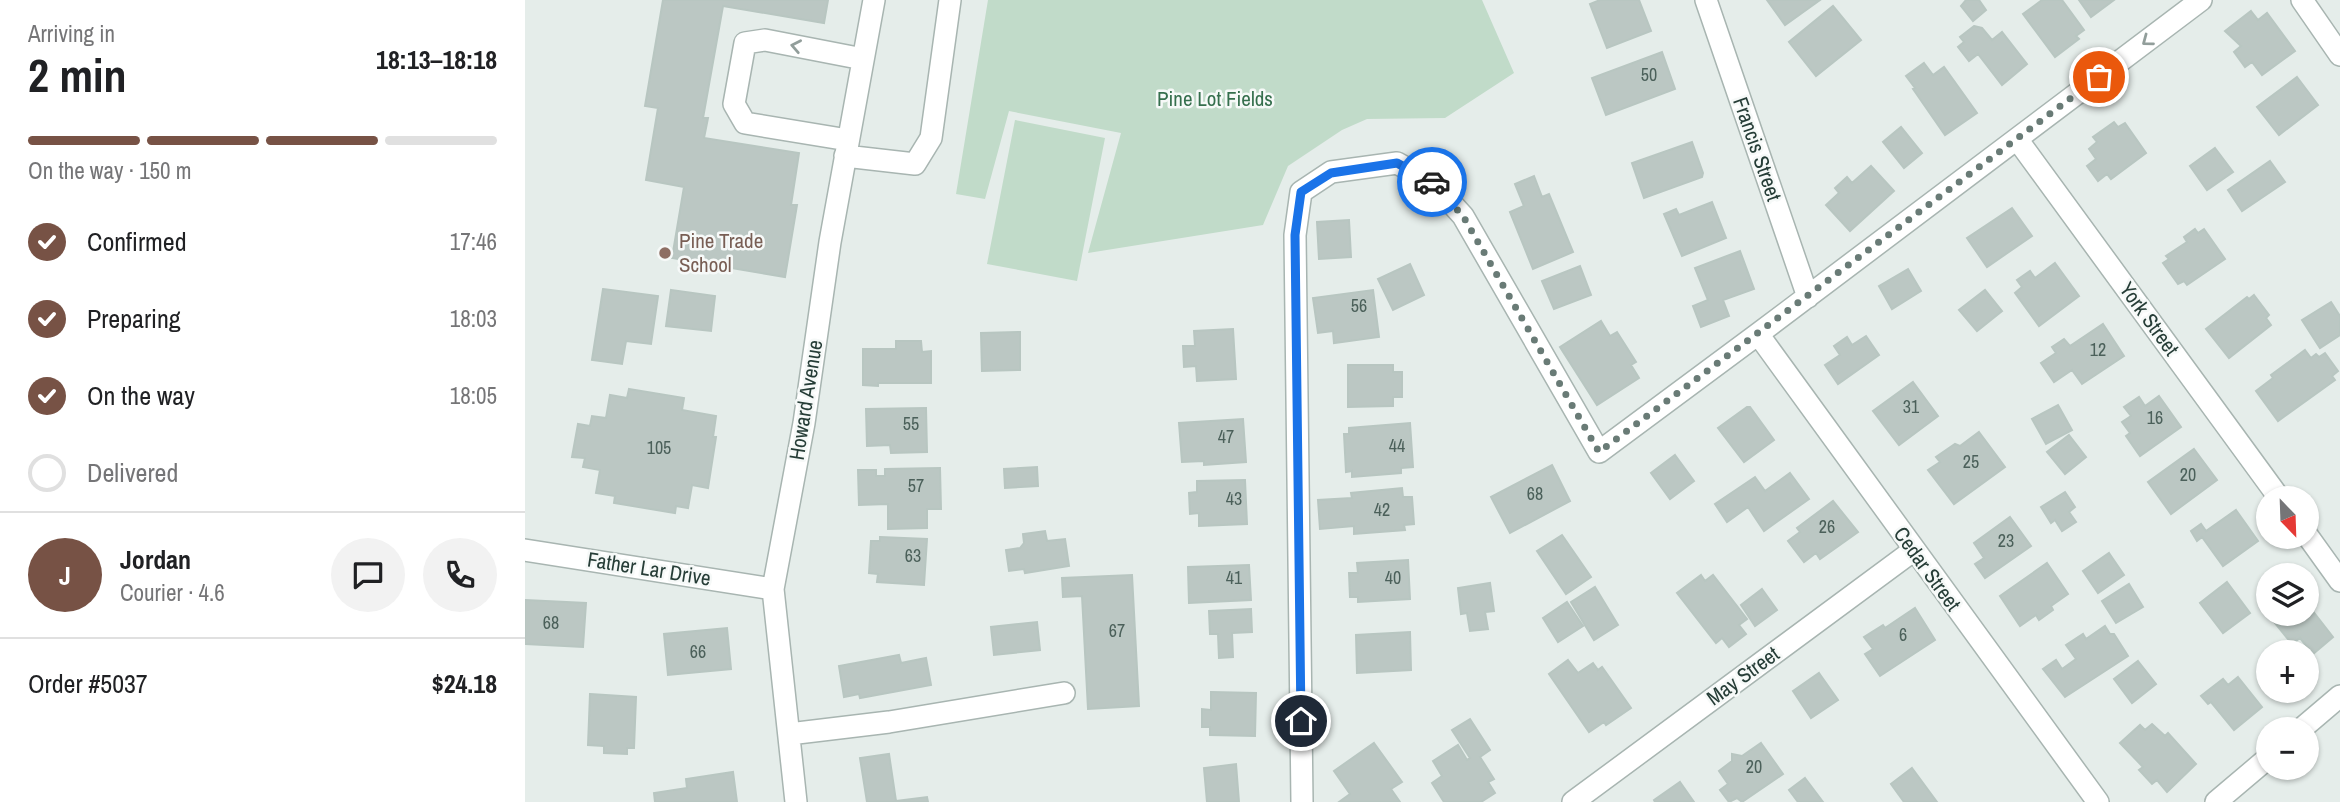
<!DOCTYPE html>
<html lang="en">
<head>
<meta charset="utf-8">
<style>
	:root { --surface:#fff; --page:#f2f2f2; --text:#202124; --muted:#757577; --line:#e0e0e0; --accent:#775245 }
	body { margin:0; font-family:"Archivo Narrow",sans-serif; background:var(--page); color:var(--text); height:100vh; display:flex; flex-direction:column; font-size:26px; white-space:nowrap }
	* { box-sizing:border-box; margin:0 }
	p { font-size:23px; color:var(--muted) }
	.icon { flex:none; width:38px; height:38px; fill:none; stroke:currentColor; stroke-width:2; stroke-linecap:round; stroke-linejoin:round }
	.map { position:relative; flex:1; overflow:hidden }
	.drawer { display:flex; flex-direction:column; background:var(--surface); width:525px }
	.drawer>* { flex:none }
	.needle { width:46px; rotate:157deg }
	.buttons { position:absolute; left:1731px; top:486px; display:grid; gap:14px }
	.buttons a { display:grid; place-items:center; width:63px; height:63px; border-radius:50%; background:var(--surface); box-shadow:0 2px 5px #0004; font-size:35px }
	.pin { position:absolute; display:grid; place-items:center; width:60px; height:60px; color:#fff; margin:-30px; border:4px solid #fff; border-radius:50%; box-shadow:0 2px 7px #0007 }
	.courier { position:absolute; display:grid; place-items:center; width:70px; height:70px; margin:-35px; border:5px solid #1a73e8; border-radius:50%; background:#fff; color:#222; box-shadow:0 2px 9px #0007 }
	.overview em { font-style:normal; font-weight:800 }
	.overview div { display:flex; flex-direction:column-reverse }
	.overview { display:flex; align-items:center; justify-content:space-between; height:119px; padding:0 28px }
	h1 { font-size:46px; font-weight:800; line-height:52px }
	.bar { display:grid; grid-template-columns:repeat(4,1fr); gap:10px 7px; align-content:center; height:84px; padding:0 28px }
	.bar i { height:9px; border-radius:5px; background:var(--line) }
	.bar .on { background:var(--accent) }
	.bar p { grid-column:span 4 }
	.line { display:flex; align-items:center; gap:18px; padding:0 28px; border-top:2px solid var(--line) }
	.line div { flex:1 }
	.round { display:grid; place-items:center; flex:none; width:74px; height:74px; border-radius:37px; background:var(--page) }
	ol { padding:0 28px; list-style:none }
	li { display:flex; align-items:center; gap:21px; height:77px }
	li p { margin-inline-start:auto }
	li .icon { padding:7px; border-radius:50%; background:var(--accent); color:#fff; stroke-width:4 }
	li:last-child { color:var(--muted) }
	li i { width:38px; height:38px; border:4px solid var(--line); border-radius:50% }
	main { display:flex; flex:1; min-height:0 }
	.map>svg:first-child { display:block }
	.green { fill:#c1dbc9 }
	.building { fill:#bbc7c3; stroke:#b8c6c1; stroke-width:2 }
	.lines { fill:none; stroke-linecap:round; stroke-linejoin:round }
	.minor-casing { stroke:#a8b5b1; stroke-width:24 }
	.minor { stroke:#fff; stroke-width:21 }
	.oneway { stroke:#929e9b }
	.done { stroke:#697b76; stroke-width:7; stroke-dasharray:0 12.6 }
	.route { stroke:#1a73e8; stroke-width:9 }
	.education-dot { fill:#8d6e63; stroke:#f6f9f8; stroke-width:2.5 }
	.labels { text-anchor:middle; stroke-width:5; stroke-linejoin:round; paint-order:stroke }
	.number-label { font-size:18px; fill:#4b605a }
	.park-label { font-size:21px; fill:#356f4d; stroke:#f6f9f8 }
	.street-label { font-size:21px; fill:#263d37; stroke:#f6f9f8 }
	.education-label { font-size:21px; fill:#785e54; stroke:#f6f9f8; text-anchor:start }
</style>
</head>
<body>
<main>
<section class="drawer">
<div class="overview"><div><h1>2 min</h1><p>Arriving in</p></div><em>18:13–18:18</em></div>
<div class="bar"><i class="on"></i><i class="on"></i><i class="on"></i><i></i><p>On the way · 150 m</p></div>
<ol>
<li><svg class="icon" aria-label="check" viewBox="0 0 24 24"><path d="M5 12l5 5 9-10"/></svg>Confirmed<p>17:46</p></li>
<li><svg class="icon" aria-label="check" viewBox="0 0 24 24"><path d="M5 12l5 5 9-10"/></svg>Preparing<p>18:03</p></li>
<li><svg class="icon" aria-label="check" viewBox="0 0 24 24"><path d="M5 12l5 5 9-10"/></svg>On the way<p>18:05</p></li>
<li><i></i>Delivered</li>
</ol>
<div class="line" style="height:126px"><b class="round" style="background:var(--accent);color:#fff">J</b><div><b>Jordan</b><p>Courier · 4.6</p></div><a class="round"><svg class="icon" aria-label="chat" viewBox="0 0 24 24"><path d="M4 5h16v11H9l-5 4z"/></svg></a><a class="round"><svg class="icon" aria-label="phone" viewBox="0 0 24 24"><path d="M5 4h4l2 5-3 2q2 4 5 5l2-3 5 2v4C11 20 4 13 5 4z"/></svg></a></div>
<div class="line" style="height:91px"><div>Order #5037</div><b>$24.18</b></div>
</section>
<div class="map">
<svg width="1815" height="802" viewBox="0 0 1815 802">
	<rect width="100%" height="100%" fill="#e5edea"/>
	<path class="green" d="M463,0H957L989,73L920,118L842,119L817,130L763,166L738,225L563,253L596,133L484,111L460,199L431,194Z
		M490,120L580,138L552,281L462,264Z"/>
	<path class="building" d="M138,0H303L299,23L198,6L178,118H183L179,138L274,153L266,205H272L260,277L147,258L159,187L121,180L133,108L120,106Z
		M1075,0H1114L1126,31L1082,48L1065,4Z
		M1242,0H1295L1260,25Z
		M1441,0H1454L1461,10L1448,21L1436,6Z
		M1517,0H1537L1559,30L1551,36L1554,39L1530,57L1498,14Z
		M1554,0H1589L1566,17Z
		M1308,6L1336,40L1291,76L1264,42Z
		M1726,11L1733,20L1742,13L1770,51L1737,75L1727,62L1720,67L1709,52L1716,46L1700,31Z
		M1449,26L1457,28L1467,40L1477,32L1502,64L1477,85L1453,54L1444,61L1433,47L1439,42L1435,37Z
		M1137,52L1150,89L1081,115L1067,78Z
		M1399,63L1408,75L1419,67L1452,113L1420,135L1388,89L1390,88L1381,76Z
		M1772,77L1793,105L1754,135L1732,107Z
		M1589,122L1593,127L1600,123L1621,153L1586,179L1582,174L1573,181L1562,166L1571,159L1564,149L1572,142L1568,137Z
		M1376,127L1397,153L1379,168L1358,142Z
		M1167,142L1178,173L1177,177L1119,198L1107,163Z
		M1690,148L1708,172L1682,190L1665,166Z
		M1745,161L1760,182L1717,211L1703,190Z
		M1346,166L1369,191L1325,231L1301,205L1314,193L1310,188L1322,177L1327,183Z
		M1009,176L1017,197L1024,194L1048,252L1008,269L985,212L999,206L990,184Z
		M1187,202L1201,238L1157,256L1139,214L1151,209L1154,215Z
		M1487,208L1507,236L1462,267L1442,238Z
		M824,220L826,257L794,259L792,222Z
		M1670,229L1673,233L1679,229L1700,259L1662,285L1659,281L1653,284L1638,263L1644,259L1641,256L1662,242L1659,237Z
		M1215,251L1229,289L1198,300L1204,316L1176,327L1168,306L1183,300L1170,268Z
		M1530,263L1554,296L1514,326L1490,293L1497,287L1492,280L1505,271L1510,278Z
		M885,264L899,295L868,310L853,279Z
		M1055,266L1066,295L1029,309L1017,281Z
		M1383,269L1396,291L1367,309L1354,286Z
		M78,289L133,296L126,344L101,341L97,364L67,360Z
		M146,290L190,296L186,331L141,326Z
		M848,290L854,337L809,343L808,331L793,333L788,298Z
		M1460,290L1477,311L1452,331L1434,310Z
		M1729,295L1744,315L1741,318L1746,325L1704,358L1681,329L1722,297L1724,299Z
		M1806,302L1815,316V335L1795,348L1777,320Z
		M1076,321L1085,336L1092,332L1111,362L1106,365L1114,378L1072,405L1035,347Z
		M1578,324L1599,356L1557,384L1547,370L1529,382L1516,363L1531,353L1527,347L1539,339L1545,346Z
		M708,329L711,379L672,381L671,366L659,367L658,346H670L669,331Z
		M495,332V370L457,371L456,333Z
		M1341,336L1354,355L1313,384L1300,365L1315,355L1309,346L1322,337L1327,345Z
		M371,341H396L397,352L406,351V383H353V386L338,385V349H371Z
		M1780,350L1786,358L1791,354L1794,357L1800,353L1813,371L1807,376L1810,380L1753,421L1731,391L1748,378L1746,375Z
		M823,365H868V372H877V397H868V406L823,407Z
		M1388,382L1413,416L1374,445L1348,411Z
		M104,389L159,398L157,410L191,416L188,437H191L183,488L167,485L163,508L151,506L150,513L89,503L90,496L71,493L75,470L58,467L60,458L47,457L53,424L65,426L67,416L81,418L85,395L102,398Z
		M1634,396L1656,427L1615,456L1601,436L1605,433L1597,422L1606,416L1599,407L1614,397L1620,406Z
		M1533,405L1547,430L1521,444L1507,419Z
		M1222,407H1225L1249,440L1219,462L1193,428Z
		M401,408L402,452L366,453L365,445L342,446L341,409Z
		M718,419L721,462L679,465V461L657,462L654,423Z
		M885,423L888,467L876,468V473L827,477V471L821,472L819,434H824V428Z
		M1454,432L1480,467L1429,504L1403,470L1415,462L1411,457L1430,444L1435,446Z
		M1544,435L1561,457L1540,474L1522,452Z
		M1669,449L1692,480L1646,514L1623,482Z
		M1150,455L1169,481L1145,499L1126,473Z
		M1027,465L1045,501L985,533L966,497Z
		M512,467L513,486L480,488L479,469Z
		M415,468L416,509H402V528L363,529V504L334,505L333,470H351V476H360V469Z
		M1265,473L1284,499L1239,531L1223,507L1202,522L1190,504L1230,477L1240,491Z
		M720,480L722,524L674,526V513L665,514L664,493L672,492V481Z
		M877,488L878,497H887L889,524L879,525L880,530L829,534V526L795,529L793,500L827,498L826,493Z
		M1540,492L1550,507L1544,512L1551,522L1537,531L1530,520L1526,523L1516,507Z
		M1308,501L1333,532L1295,559L1291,553L1279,562L1263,541L1275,532L1272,528Z
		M1711,510L1733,541L1698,566L1677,537L1672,541L1666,531L1676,524L1681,531Z
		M1485,517L1506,546L1460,578L1450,564L1459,558L1449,543Z
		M520,531L522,541L540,539L544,566L500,573L499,569L484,571L481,550L495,548L499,543L498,534Z
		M1037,535L1066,577L1041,594L1012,551Z
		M355,537L402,539L399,585L352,582L353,574L344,573L346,541H355Z
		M1584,553L1599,575L1573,593L1558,571Z
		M883,560L885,599L833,602V597H825L824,573H833L832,563Z
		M1522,563L1543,594L1526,606L1528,610L1514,620L1511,615L1495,626L1475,596Z
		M724,565L726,600L664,603L663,567Z
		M607,575L614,706L563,709L557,596L538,597L537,578Z
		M1176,575L1180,581L1188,575L1222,619L1214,625L1221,634L1204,647L1197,638L1191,643L1152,593Z
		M1702,582L1725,613L1698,633L1675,603Z
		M965,583L969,611L960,612L963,629L945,631L942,613L936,614L933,588Z
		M1604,584L1618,607L1591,623L1577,601Z
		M1070,587L1093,625L1069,640L1046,602Z
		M1237,589L1252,610L1230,626L1216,605Z
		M0,600L61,603L58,647L0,644Z
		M1042,602L1058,626L1033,642L1018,618Z
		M1390,608L1410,640L1355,676L1340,654L1348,649L1339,637L1358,625L1360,628Z
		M726,609L727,632L707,633L708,657L694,658L693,634H685L684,611Z
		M1787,610L1808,637L1788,654L1775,638L1767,644L1745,617L1749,614H1767L1773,621Z
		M512,622L515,650L469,655L466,627Z
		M1580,626L1585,634H1589L1603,656L1540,697L1518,669L1531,660L1537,669L1551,659L1541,645L1558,634L1561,639Z
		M202,628L206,669L143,675L139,634Z
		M885,632L886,670L832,673L831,635Z
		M374,655L376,663L401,658L406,685L335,698L334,694L319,697L314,666Z
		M1043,660L1053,673L1068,663L1073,670L1077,667L1106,708L1081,725L1079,722L1064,732L1024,674Z
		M1613,661L1631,684L1607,703L1589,679Z
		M1294,673L1313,700L1286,718L1268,691Z
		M1713,677L1737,707L1709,730L1686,702L1683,704L1676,696L1698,679L1703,685Z
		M686,692L731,693L730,736L685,735V727H677V709L686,710Z
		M65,694L111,697L109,748H102V754L79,753V746L63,745Z
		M945,719L965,750L955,757L969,779L963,782L970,793L956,802H919L907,783L917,776L908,761L933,745L942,760L945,758L927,730Z
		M1627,724L1640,736L1643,733L1671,764L1642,792L1632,780L1627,784L1614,770L1618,767L1595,743L1615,725L1620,730Z
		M849,743L877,782L866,789L875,802H814L825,794L809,771Z
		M1236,743L1258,774L1217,802L1212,798L1204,802L1195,790L1203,784L1194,771L1207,761V754L1217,756Z
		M364,754L371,801L402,797L403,802H342L335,758Z
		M711,764L714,802H682L679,768Z
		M1387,768L1412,802H1379L1366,784Z
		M208,772L212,802H130L129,793L162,788L161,779Z
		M1280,778L1298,802H1273L1264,790Z
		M1155,782L1169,802H1130L1129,800Z"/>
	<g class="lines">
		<defs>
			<path id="minor" d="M1181,0L1283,297
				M1777,0L1815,55
				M1492,139L1755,499
				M323,140L220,123L209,104L220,43L240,40L338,59
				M320,156L390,164L406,138L425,0
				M1233,334L1573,802
				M1782,535L1815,581
				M0,550L248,589
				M1775,730L1815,696
				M264,734L364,722L539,693
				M271,802L248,589L279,423L305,242L349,0
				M777,802L770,235L776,192L806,172L872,163L908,183L938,216L1074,452L1233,334L1676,0
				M1048,802L1389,550
				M1691,802L1743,758"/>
		</defs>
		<use href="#minor" class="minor-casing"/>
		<use href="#minor" class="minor"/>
	</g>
	<defs><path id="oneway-chevron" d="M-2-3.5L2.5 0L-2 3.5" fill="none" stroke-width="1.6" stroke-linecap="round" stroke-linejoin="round" transform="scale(1.75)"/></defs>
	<g class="oneway">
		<use href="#oneway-chevron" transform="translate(1622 41) rotate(143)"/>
		<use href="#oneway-chevron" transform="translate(271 46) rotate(-169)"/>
	</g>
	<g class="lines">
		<path class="done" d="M907,182L938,216L1074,452L1574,77"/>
		<path class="route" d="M776,721L770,235L776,192L806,173L872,163L907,182"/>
	</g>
	<circle class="education-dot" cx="140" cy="253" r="7"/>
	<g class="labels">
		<g class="number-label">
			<text x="1124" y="81">50</text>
			<text x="834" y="312">56</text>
			<text x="1573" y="356">12</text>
			<text x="1386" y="413">31</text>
			<text x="1630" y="424">16</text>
			<text x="386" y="430">55</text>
			<text x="701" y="443">47</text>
			<text x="872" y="452">44</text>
			<text x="134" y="454">105</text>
			<text x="1446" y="468">25</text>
			<text x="1663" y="481">20</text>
			<text x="391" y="492">57</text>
			<text x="1010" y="500">68</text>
			<text x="709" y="505">43</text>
			<text x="857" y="516">42</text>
			<text x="1302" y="533">26</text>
			<text x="1481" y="547">23</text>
			<text x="388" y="562">63</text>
			<text x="709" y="584">41</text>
			<text x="868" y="584">40</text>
			<text x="26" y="629">68</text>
			<text x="592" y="637">67</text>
			<text x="1378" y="641">6</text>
			<text x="173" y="658">66</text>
			<text x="1229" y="773">20</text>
		</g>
		<g class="park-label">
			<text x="690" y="106">Pine Lot Fields</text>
		</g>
		<g class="street-label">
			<text transform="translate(1232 149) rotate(71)" y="7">Francis Street</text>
			<text transform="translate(1624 319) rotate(54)" y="7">York Street</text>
			<text transform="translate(281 400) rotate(-81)" y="7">Howard Avenue</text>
			<text transform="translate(124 569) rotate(9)" y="7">Father Lar Drive</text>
			<text transform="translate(1402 569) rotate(54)" y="7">Cedar Street</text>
			<text transform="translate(1218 676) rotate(-36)" y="7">May Street</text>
		</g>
		<g class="education-label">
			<text x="154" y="248">Pine Trade<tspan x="154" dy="24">School</tspan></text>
		</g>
	</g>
</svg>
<div class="buttons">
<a><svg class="needle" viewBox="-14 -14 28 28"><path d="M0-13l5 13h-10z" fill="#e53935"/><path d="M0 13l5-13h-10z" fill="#757577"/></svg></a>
<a><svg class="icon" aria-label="layers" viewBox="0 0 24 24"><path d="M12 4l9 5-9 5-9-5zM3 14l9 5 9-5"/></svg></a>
<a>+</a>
<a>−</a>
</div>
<div class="pin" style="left:1574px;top:77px;background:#ea580c"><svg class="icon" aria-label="bag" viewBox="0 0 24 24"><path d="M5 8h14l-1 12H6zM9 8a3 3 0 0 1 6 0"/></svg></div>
<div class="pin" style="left:776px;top:721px;background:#1f2937"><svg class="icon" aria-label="home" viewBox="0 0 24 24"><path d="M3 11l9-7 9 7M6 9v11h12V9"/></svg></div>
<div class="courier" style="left:907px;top:182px"><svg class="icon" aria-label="car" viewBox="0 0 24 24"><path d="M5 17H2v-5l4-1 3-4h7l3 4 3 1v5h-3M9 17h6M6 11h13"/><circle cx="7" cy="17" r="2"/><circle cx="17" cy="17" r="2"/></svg></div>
</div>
</main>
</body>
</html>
